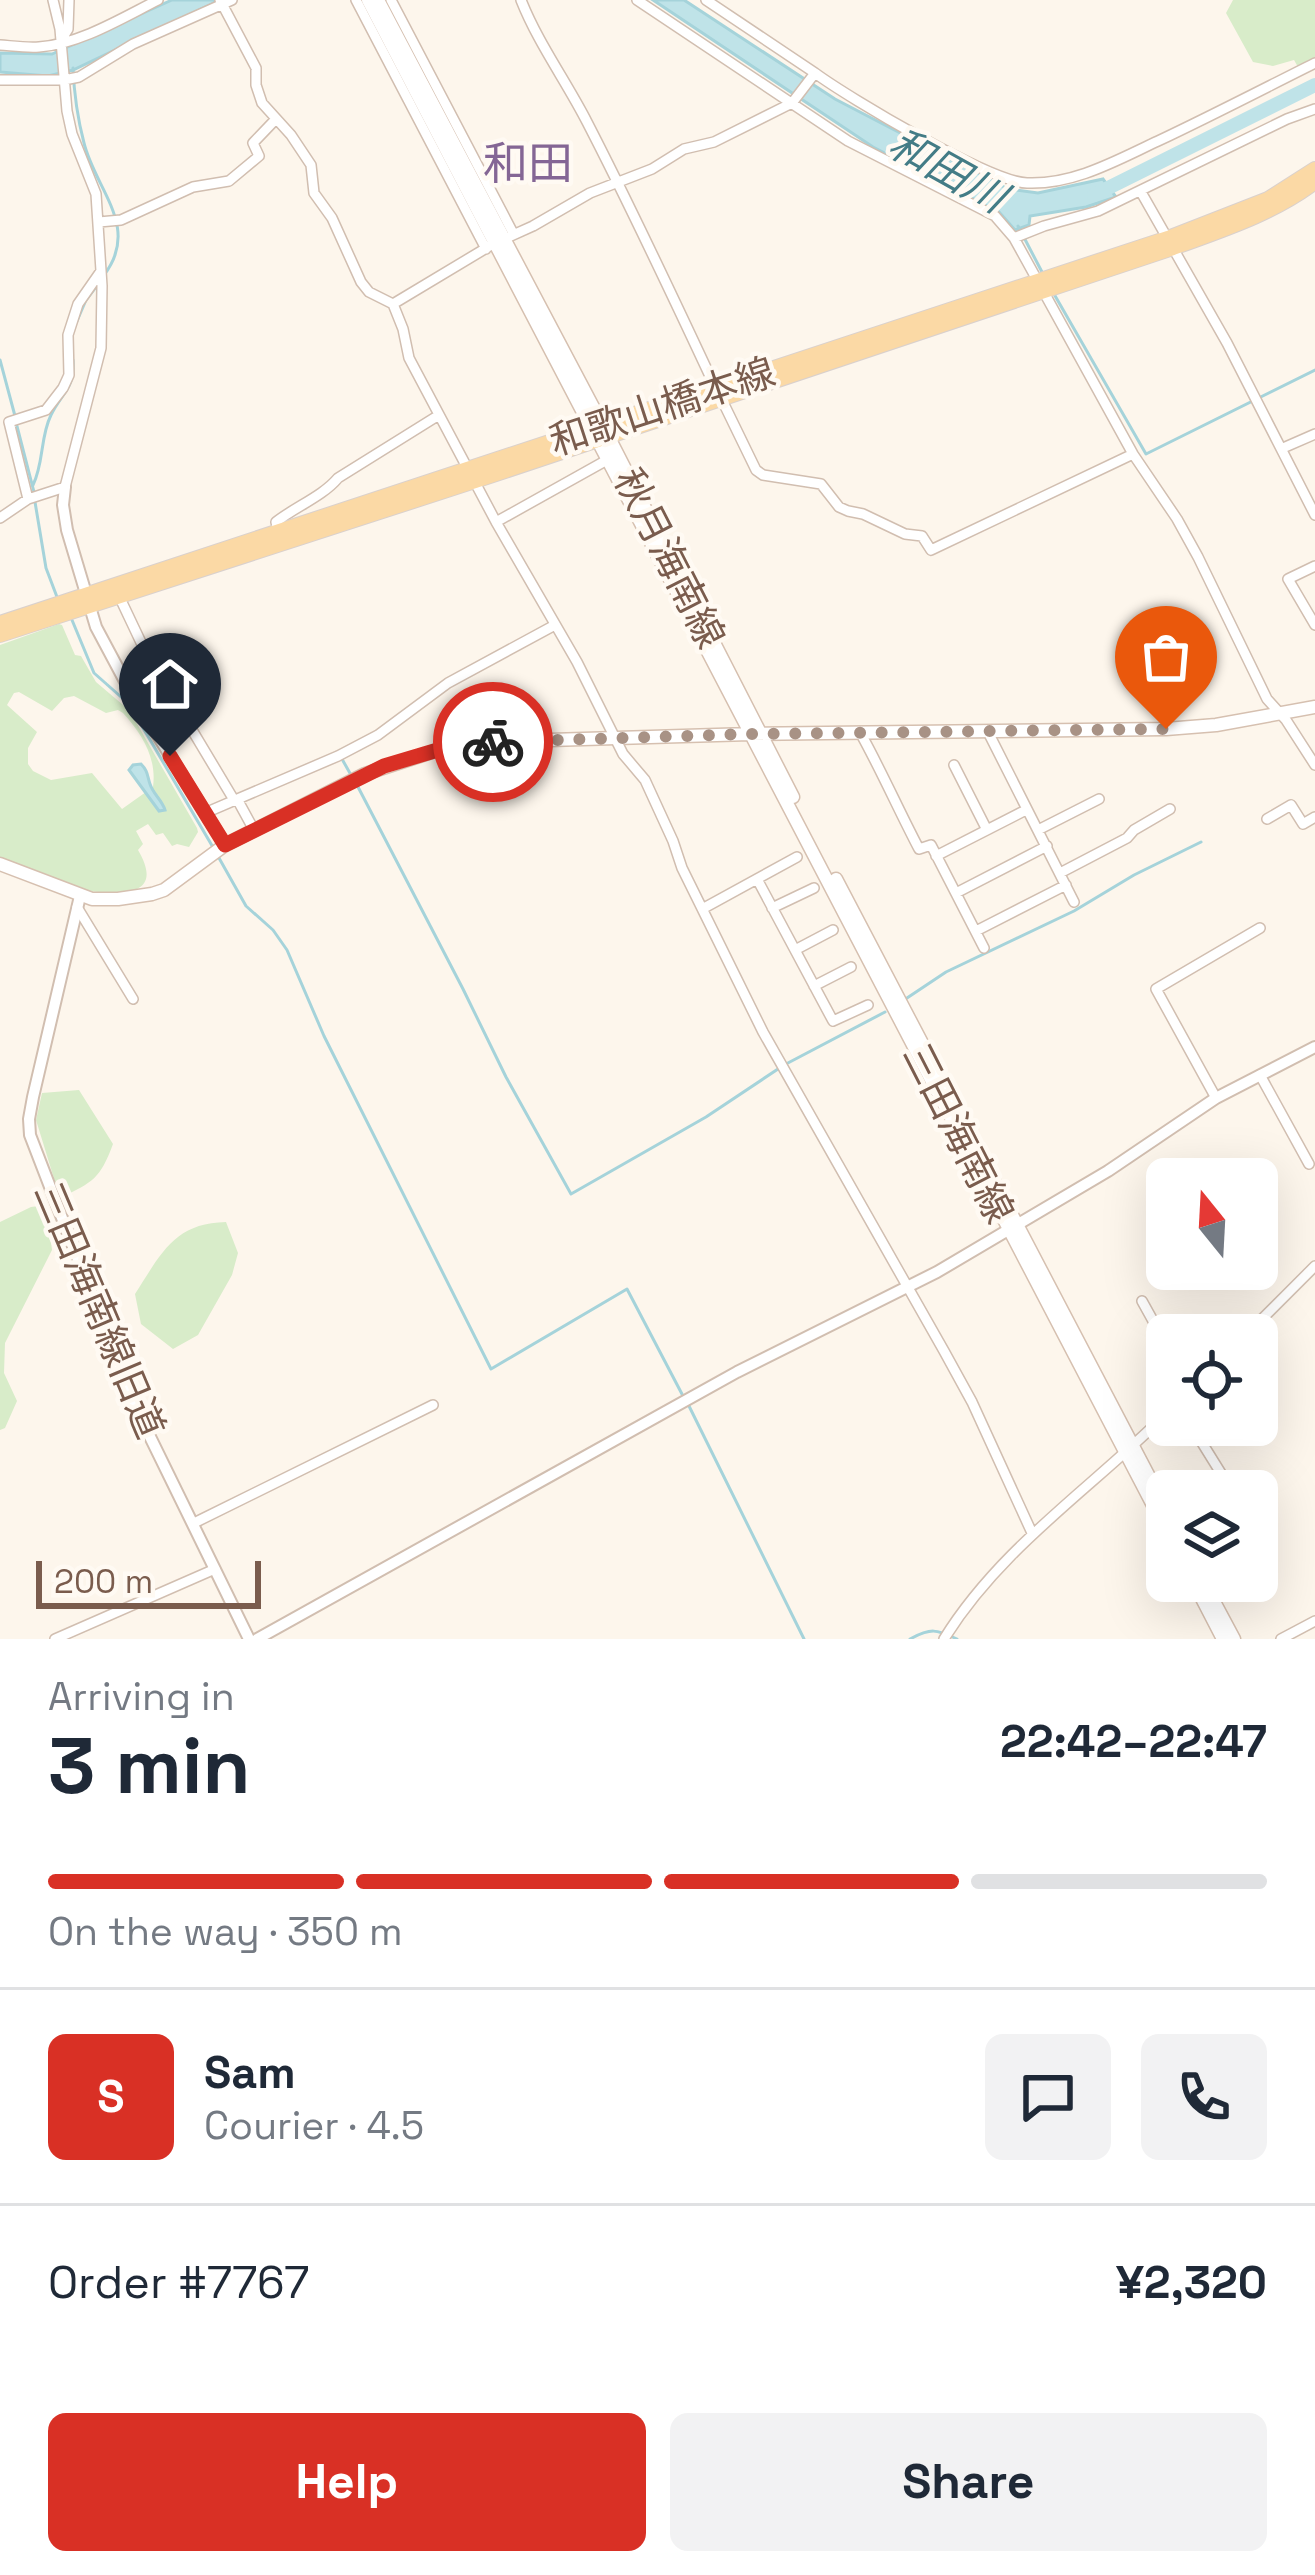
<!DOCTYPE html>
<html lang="en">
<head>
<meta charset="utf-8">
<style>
	:root { --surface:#fff; --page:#f2f2f3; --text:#1f2937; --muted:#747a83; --line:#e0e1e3; --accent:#d93025 }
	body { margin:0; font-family:"Space Grotesk","Noto Sans JP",sans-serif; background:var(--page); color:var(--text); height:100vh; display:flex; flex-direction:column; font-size:45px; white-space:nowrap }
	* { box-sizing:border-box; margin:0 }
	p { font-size:39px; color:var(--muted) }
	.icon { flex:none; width:66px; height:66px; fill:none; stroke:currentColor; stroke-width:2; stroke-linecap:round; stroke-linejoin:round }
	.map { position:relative; height:1639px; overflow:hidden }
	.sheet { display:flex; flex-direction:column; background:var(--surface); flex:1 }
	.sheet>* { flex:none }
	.needle { width:78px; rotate:342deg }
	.buttons { position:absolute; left:1146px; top:1158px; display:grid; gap:24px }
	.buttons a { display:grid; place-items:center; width:132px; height:132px; border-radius:18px; background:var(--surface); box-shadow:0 12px 48px #0002; font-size:60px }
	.scale { position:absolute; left:36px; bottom:30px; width:225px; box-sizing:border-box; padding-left:12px; border:6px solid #7a5c4d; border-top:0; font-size:33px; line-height:42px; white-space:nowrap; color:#7a5c4d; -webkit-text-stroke:9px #fffaf3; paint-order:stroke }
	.pin { position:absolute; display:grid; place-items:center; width:102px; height:102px; color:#fff; margin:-123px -51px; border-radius:50% 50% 50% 0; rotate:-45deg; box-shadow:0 0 12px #0007 }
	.pin .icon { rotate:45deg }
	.courier { position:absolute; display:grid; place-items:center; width:120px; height:120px; margin:-60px; border:9px solid #d93025; border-radius:50%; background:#fff; color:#222; box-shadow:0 3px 15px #0007 }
	.overview em { font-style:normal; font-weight:700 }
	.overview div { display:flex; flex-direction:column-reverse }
	.overview { display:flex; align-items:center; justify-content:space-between; height:204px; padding:0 48px }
	h1 { font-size:78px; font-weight:700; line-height:90px }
	.bar { display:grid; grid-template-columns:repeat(4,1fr); gap:18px 12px; align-content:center; height:144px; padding:0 48px }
	.bar i { height:15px; border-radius:9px; background:var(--line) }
	.bar .selected { background:var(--accent) }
	.bar p { grid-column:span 4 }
	.line { display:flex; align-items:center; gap:30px; padding:0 48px; border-top:3px solid var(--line) }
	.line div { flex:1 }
	.round { display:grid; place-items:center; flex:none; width:126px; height:126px; border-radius:18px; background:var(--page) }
	.button { display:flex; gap:24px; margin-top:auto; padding:24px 48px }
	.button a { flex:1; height:138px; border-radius:18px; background:var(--accent); color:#fff; font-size:48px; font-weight:700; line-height:138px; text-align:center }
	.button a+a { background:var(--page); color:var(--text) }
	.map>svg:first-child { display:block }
	.green { fill:#d8ecc9; fill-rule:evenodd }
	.water { fill:#bfe3e8; stroke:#a5d3da; stroke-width:3 }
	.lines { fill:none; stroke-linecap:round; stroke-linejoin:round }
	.stream { stroke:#a5d3da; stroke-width:3 }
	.river { stroke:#bfe3e8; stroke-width:14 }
	.minor-casing { stroke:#d1beb0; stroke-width:12 }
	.tertiary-casing { stroke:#d1beb0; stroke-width:14 }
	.secondary-casing { stroke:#d6c0b0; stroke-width:15 }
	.primary-casing { stroke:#dad1cd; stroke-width:16 }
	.minor { stroke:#fff; stroke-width:9 }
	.tertiary { stroke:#fff; stroke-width:10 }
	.secondary { stroke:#fff; stroke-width:12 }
	.primary { stroke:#fbd9a5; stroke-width:14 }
	.done { stroke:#a89285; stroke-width:12; stroke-dasharray:0 21.6 }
	.route { stroke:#d93025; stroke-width:15 }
	.labels { text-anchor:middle; stroke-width:9; stroke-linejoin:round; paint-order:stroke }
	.street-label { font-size:39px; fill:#7a5c4d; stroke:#fffaf3 }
	.water-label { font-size:42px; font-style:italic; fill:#437c86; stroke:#fffaf3 }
	.quarter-label { font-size:45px; fill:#846695; stroke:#fffaf3 }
</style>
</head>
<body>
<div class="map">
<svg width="1315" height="1639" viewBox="0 0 1315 1639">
	<rect width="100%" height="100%" fill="#fdf6ec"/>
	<path class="green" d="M1233,0H1315V57L1298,67L1294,60L1273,66L1253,62L1226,13Z
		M59,624L62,625L75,655L81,656L96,682L129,710L197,828L198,832L189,847L177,844L172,846L163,833L156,835L148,824L136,831L143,844L138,850C165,896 123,895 89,891C62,887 26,868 0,859V645ZM19,692L52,711L64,698L74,696L106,713L118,710L123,713C142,734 157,758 153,787L122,809L92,773L51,780L33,771L28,764V748L37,732L7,705L14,693Z
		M79,1090L113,1144C100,1179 93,1182 60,1198L36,1120L42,1093Z
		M46,1205L52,1250L5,1343L4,1373L17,1401L5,1428L0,1430V1222L31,1207Z
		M226,1222L238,1253L232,1275L198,1335L173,1349L141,1324L135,1294C161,1254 174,1223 226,1222Z"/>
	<path class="water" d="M172,0H220L73,70L48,76L0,72V53L52,54Z
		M653,0H684L835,99L1008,189L1038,193L1103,179L1116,197L1086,207L1030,216L1029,225L1015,230L999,212L873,147Z
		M141,764C148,771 147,775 150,784C153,794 162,800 165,810L159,811L129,770L133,765Z"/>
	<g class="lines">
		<path class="stream" d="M73,68C74,92 78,120 84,143C95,189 141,227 104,275
			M1018,226L1042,272
			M1054,294L1146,454L1315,370
			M77,321L86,300L99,283
			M0,360L15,416
			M17,426L34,492
			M33,485C44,463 40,437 51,415C62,392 75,389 73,360
			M35,502L46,568L57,597
			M72,620L94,673L129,704L214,849
			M342,759L351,775
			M357,785L463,989L506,1077L571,1194L706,1117L778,1069
			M219,858L246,906L273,930L287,950L324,1036L491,1369L627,1289L683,1396
			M907,998L946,972L1074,911L1134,875L1201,842
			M786,1064L885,1012
			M688,1404L804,1639
			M910,1639C931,1628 936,1629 957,1639"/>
		<path class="river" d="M1094,195L1315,85"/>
		<defs>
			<path id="minor" d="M220,0L256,68V85L262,103L291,135L311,165L314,193L332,218L361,282L369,292L393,304L403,329L409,358L496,522L577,662L623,754L645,780L673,841L682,868L763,1032L944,1351L972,1402L1032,1533
				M356,0L486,249
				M391,0L513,233
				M521,0C538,43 566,81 587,122C632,209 674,299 716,389
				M637,0L848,141L995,216L1014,238L1133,454L1177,519L1198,557L1267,699L1286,720L1315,765
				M706,0L815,73
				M63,37L68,29L69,0
				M0,45C13,46 27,48 39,47C80,44 122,18 158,0
				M0,80H64L79,77L133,44L232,0
				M1141,192L1227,343L1315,515
				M99,222L121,220L193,187L229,181L259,156L253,143L275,120
				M1014,238L1044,226L1098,211L1287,119L1315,109
				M393,304L493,244L533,226L590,193L652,169L684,149L714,142L792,103L815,73C849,98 990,182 1027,183C1074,185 1117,160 1158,141C1211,116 1263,89 1315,63
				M721,398L756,470L763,475L821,484L839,507L848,511L863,514L905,534L922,536L931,550L1133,454
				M1283,448L1315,434
				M28,499L9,422L46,410L63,388L69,375L68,335L78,304L101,271
				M0,518L28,499L65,487L101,348L102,286L96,194L72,134L67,111L60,29L53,0
				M496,522L607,460
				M279,536L276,522C295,507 323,496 338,478L439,415
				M1315,566L1288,579L1315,625
				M119,596L146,653L234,800
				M153,727L181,713
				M988,732L1074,902
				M861,734C882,772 899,811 919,849L931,845L984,948
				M954,765L987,830
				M237,799L254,830
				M205,813L338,756L378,735L448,683L555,625
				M1267,819L1291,805L1303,824L1315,817
				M1038,830L1099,799
				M936,856L1026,810
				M1060,873L1127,838L1134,830L1170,809
				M757,879L833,1021L868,1005
				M956,893L1047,846
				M77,907L133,999
				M704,908L797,857
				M772,908L814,888
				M976,931L1066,885
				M795,950L833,930
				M814,986L851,967
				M1260,1075L1309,1164
				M1216,1098L1156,989L1260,928
				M1142,1301L1167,1346
				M1246,1335L1315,1266
				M1191,1425L1232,1491
				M194,1523L433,1405
				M55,1639L215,1569
				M944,1639C1001,1547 1092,1488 1167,1413
				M1281,1639L1315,1621"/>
			<path id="tertiary" d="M65,487L63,505L67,530L96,627L128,687L225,845
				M80,896L33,1097L29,1119L30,1135L133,1402L249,1639
				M257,1639L737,1372L937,1272L1108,1171L1216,1098L1315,1047"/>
			<path id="secondary" d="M368,0L1167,1532
				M378,0L602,424L793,797
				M0,864L92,899H118L152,894L164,890L225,845L365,774L441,749L480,742L750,734L1166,729L1216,725L1315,707
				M836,879L1167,1511
				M1193,1581L1223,1639
				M1203,1581L1234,1639"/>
			<path id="primary" d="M0,623L1168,238L1268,199L1315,169
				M0,635L475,481L1173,248C1222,230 1273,214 1315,182"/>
		</defs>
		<use href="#minor" class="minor-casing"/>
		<use href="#tertiary" class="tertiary-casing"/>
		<use href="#secondary" class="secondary-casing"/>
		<use href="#primary" class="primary-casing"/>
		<use href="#minor" class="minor"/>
		<use href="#tertiary" class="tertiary"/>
		<use href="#secondary" class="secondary"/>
		<use href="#primary" class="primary"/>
	</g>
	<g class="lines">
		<path class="done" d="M493,742L750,734L1166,729"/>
		<path class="route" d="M170,756L225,845L384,766L441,749L493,742"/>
	</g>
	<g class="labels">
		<g class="street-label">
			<text transform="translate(662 406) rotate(-18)" y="14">和歌山橋本線</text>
			<text transform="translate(670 558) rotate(63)" y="14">秋月海南線</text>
			<text transform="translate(959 1133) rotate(63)" y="14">三田海南線</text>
			<text transform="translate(100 1310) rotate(67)" y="14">三田海南線旧道</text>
		</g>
		<g class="water-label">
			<text transform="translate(948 170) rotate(29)" y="15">和田川</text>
		</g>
		<g class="quarter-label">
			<text x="528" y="179">和田</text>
		</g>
	</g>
</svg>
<div class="buttons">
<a><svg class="needle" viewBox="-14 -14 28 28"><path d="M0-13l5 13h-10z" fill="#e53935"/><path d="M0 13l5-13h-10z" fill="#747a83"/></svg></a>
<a><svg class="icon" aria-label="locate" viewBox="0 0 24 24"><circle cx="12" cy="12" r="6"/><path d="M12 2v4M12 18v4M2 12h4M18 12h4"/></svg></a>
<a><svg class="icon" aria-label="layers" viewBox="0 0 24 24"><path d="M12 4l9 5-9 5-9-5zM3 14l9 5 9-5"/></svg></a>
</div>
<div class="scale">200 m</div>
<div class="pin" style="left:1166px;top:729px;background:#ea580c"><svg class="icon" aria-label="bag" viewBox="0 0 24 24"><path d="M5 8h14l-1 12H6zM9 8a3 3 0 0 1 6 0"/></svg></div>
<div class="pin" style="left:170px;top:756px;background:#1f2937"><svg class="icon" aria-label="home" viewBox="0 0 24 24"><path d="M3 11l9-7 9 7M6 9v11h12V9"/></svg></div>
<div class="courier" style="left:493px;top:742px"><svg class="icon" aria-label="bike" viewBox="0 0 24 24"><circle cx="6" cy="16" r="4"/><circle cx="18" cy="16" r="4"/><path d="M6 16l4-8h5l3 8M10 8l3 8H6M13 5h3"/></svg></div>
</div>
<section class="sheet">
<div class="overview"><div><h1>3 min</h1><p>Arriving in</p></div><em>22:42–22:47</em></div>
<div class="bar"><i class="selected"></i><i class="selected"></i><i class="selected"></i><i></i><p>On the way · 350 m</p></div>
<div class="line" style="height:216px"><b class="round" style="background:var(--accent);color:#fff">S</b><div><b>Sam</b><p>Courier · 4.5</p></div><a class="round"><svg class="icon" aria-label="chat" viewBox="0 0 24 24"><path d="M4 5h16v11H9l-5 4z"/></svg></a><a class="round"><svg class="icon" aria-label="phone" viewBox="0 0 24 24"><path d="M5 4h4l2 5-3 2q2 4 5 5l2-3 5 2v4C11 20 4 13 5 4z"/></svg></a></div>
<div class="line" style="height:156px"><div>Order #7767</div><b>¥2,320</b></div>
<div class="button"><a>Help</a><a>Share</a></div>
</section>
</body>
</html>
